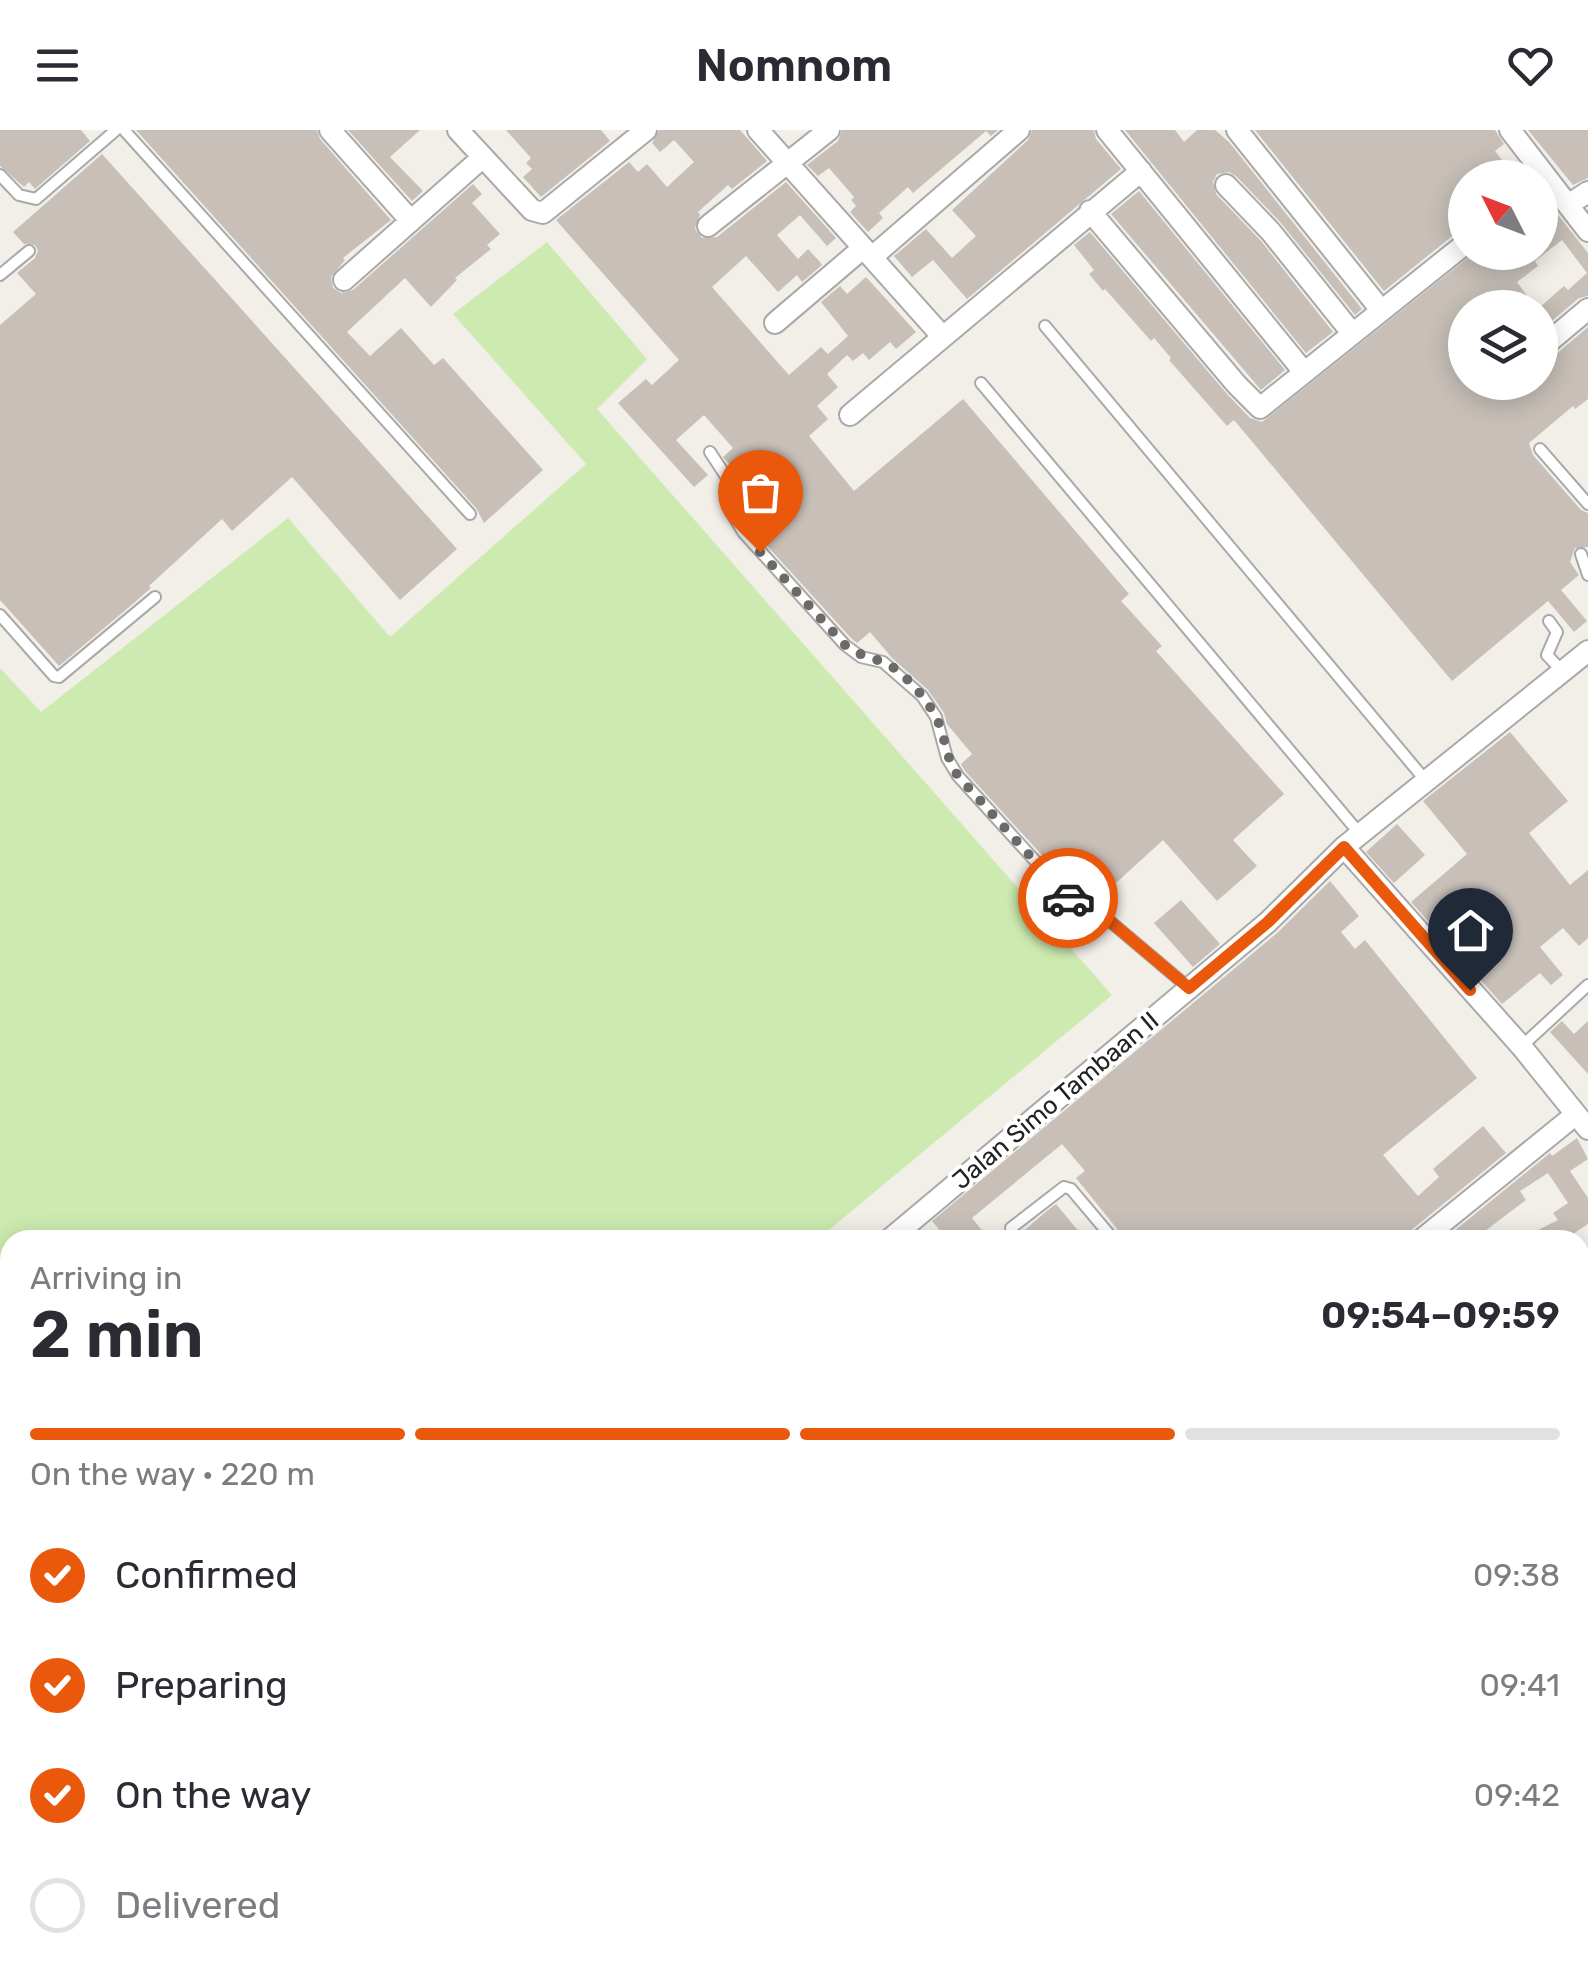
<!DOCTYPE html>
<html lang="en">
<head>
<meta charset="utf-8">
<style>
	:root { --surface:#fff; --page:#f7f7f7; --text:#2b2b33; --muted:#7c7c81; --line:#e1e1e2; --accent:#ea580c }
	body { margin:0; font-family:Rubik,sans-serif; background:var(--page); color:var(--text); height:100vh; display:flex; flex-direction:column; font-size:38px; white-space:nowrap }
	* { box-sizing:border-box; margin:0 }
	p { font-size:32px; color:var(--muted) }
	.icon { flex:none; width:55px; height:55px; fill:none; stroke:currentColor; stroke-width:2; stroke-linecap:round; stroke-linejoin:round }
	.map { position:relative; flex:1; overflow:hidden }
	.side { position:absolute; left:0px; top:1100px; width:1590px; height:752px; display:flex; flex-direction:column; background:var(--surface); border-radius:30px 30px 0 0; box-shadow:0 5px 25px #0003 }
	.side>* { flex:none }
	.needle { width:65px; rotate:312deg }
	.fabs { position:absolute; left:1448px; top:30px; display:grid; gap:20px }
	.fabs a { display:grid; place-items:center; width:110px; height:110px; border-radius:50%; background:var(--surface); box-shadow:0 5px 25px #0003; font-size:50px }
	.pin { position:absolute; display:grid; place-items:center; width:85px; height:85px; color:#fff; margin:-102px -42px; border-radius:50% 50% 50% 0; rotate:-45deg; box-shadow:0 0 10px #0007 }
	.pin .icon { rotate:45deg }
	.courier { position:absolute; display:grid; place-items:center; width:100px; height:100px; margin:-50px; border:8px solid #ea580c; border-radius:50%; background:#fff; color:#222; box-shadow:0 2px 12px #0007 }
	.summary em { font-style:normal; font-weight:600 }
	.summary div { display:flex; flex-direction:column-reverse }
	.summary { display:flex; align-items:center; justify-content:space-between; height:170px; padding:0 30px }
	h1 { font-size:65px; font-weight:600; line-height:75px }
	.bar { display:grid; grid-template-columns:repeat(4,1fr); gap:15px 10px; align-content:center; height:120px; padding:0 30px }
	.bar i { height:12px; border-radius:8px; background:var(--line) }
	.bar .selected { background:var(--accent) }
	.bar p { grid-column:span 4 }
	ol { padding:0 30px; list-style:none }
	li { display:flex; align-items:center; gap:30px; height:110px }
	li p { margin-inline-start:auto }
	li .icon { padding:10px; border-radius:50%; background:var(--accent); color:#fff; stroke-width:4 }
	li:last-child { color:var(--muted) }
	li i { width:55px; height:55px; border:5px solid var(--line); border-radius:50% }
	header { display:flex; justify-content:space-between; align-items:center; height:130px; padding:0 30px; background:var(--surface); font-size:45px; font-weight:600 }
	.map>svg:first-child { display:block }
	.grass { fill:#cdebb0 }
	.building { fill:#c7bfb8 }
	.lines { fill:none; stroke-linecap:round; stroke-linejoin:round }
	.service-casing { stroke:#a9a9a9; stroke-width:14 }
	.minor-casing { stroke:#a9a9a9; stroke-width:24 }
	.secondary-casing { stroke:#707d05; stroke-width:31 }
	.service { stroke:#fff; stroke-width:10 }
	.minor { stroke:#fff; stroke-width:20 }
	.secondary { stroke:#f7fabf; stroke-width:28 }
	.done { stroke:#6b6a68; stroke-width:10; stroke-dasharray:0 18 }
	.route { stroke:#ea580c; stroke-width:12 }
	.labels { text-anchor:middle; stroke-width:8; stroke-linejoin:round; paint-order:stroke }
	.street-label { font-size:25px; fill:#222; stroke:#fff }
</style>
</head>
<body>
<header><svg class="icon" aria-label="menu" viewBox="0 0 24 24"><path d="M4 6h16M4 12h16M4 18h16"/></svg>Nomnom<svg class="icon" aria-label="heart" viewBox="0 0 24 24"><path d="M12 20l-8-8c-3-5 5-10 8-4 3-6 11-1 8 4z"/></svg></header>
<div class="map">
<svg width="1588" height="1851" viewBox="0 0 1588 1851">
	<rect width="100%" height="100%" fill="#f2efe9"/>
	<path class="grass" d="M547,112L647,229L597,279L1112,865L817,1110H10V1580L0,1569V538L41,582L288,388L390,507L586,334L453,184Z"/>
	<path class="building" d="M0,0H81L90,11L35,59L29,52L24,57L0,36Z
		M136,0H317L320,9L391,90L343,128L345,130L331,147L333,158L341,163L353,160L473,54L482,64L472,73L500,104L487,115L491,119L455,148L457,150L431,177L405,148L347,202L370,226L401,198L434,235L443,228L543,340L484,393L476,378Z
		M348,0H420L390,27L423,61L412,71Z
		M506,0H601L610,11L541,67L523,47L532,39L526,33L531,28Z
		M659,0H740L767,31L732,59L728,55L698,82L700,84L695,99L702,108L717,107L786,52L836,108L827,116L800,85L777,105L798,129L808,119L820,132L822,135L802,152L797,145L778,162L746,126L712,157L789,245L821,217L828,224L848,206L821,172L840,156L847,164L866,147L916,202L896,219L890,212L869,230L863,223L853,231L847,225L827,244L838,257L817,276L828,289L809,306L854,361L963,269L1129,464L1121,471L1162,516L1156,521L1284,664L1233,710L1257,736L1217,771L1163,710L1116,753L1111,747L1084,771L965,641L961,634L972,624L947,594L944,583L928,560L892,528L870,502L857,513L851,508L749,396L744,386L749,382L738,370L737,362L747,354L723,327L733,318L704,285L676,310L708,345L694,357L618,273L646,249L652,255L679,230L556,90L629,32L638,42L647,34L667,57L694,32L674,10L660,22L652,13Z
		M842,0H998L991,6L986,1L913,63L908,57L879,83L883,88L868,102L850,82L856,76L851,70L854,67L829,38L818,46L807,35L838,11Z
		M1032,0H1094L1096,9L1121,39L967,169L933,130L912,147L894,126L926,99L952,128L976,106L952,80L1028,10Z
		M1125,0H1175L1184,12L1197,0H1215L1229,12L1362,179L1355,185L1281,93L1236,46L1229,42L1217,44L1213,52L1216,64L1261,111L1333,202L1306,223Z
		M1255,0H1495L1504,14L1495,21L1516,48H1492L1481,34L1465,48V100L1456,103L1384,161Z
		M1528,0H1588V48L1573,55Z
		M102,24L457,419L400,470L292,347L232,401L222,389L149,456L151,458L135,472L59,536L0,470V195L36,164L17,143L35,128L38,121L35,115L24,114L13,102Z
		M1139,61L1285,240L1261,260L1111,84Z
		M1540,62L1588,123V166L1579,168L1540,201V177L1564,156L1568,160L1587,143L1562,110L1535,131L1538,136L1517,152L1536,178H1465V252H1540V228L1554,226L1588,197V269L1575,279L1573,276L1529,313L1533,325L1581,380L1588,383V417L1575,418L1570,432L1579,445L1561,460L1587,491L1574,502L1548,471L1452,551L1234,290L1227,296L1169,230L1171,228L1154,208L1151,211L1105,159L1103,161L1089,144L1094,140L1074,115L1090,102L1227,264L1250,288L1262,292L1475,122H1540Z
		M1510,602L1568,671L1529,703L1570,755L1588,740V808L1579,816L1563,798L1540,817L1563,845L1551,855L1540,843L1502,874L1411,772L1467,724L1423,671Z
		M1397,694L1425,725L1394,753L1366,722Z
		M1330,751L1359,786L1341,802L1355,819L1365,810L1477,948L1383,1025L1418,1066L1439,1047L1433,1039L1483,996L1506,1023L1399,1110H1126L1076,1048L1085,1041L1062,1014L972,1088L990,1110H948L932,1091L1277,803Z
		M1181,770L1220,814L1193,837L1154,793Z
		M1562,891L1574,904L1588,891V944L1550,902Z
		M1577,1008L1588,1029L1570,1041L1588,1068V1094L1564,1110H1518L1558,1090L1553,1083L1568,1073L1548,1043L1520,1061L1526,1070L1473,1110H1443L1550,1023L1552,1026Z
		M1056,1074L1086,1110H1013L1048,1080Z"/>
	<g class="lines">
		<defs>
			<path id="service" d="M124,0L470,384
				M0,45L19,65L36,69L116,0
				M0,145L29,121
				M1045,196L1426,651
				M981,253L1360,704
				M1540,319L1588,374
				M710,322L727,348L731,382L743,402L845,515L861,527L883,532L922,566L936,587L947,628L958,646L1078,778L1094,788L1112,793L1189,858
				M1581,424L1588,445
				M0,485L54,546L59,547L155,467
				M1549,491L1557,502L1547,525L1562,541
				M1522,916L1588,855
				M1011,1098L1064,1057L1071,1059L1114,1110
				M0,1716L10,1727
				M0,1781L10,1774
				M109,1842L116,1851
				M161,1842L167,1851
				M597,1842L602,1851
				M1070,1842L1078,1851
				M1109,1842L1117,1851
				M1233,1842L1240,1851
				M1136,1848L1139,1851"/>
			<path id="minor" d="M330,0L411,91
				M458,0L532,80L543,83L646,0
				M758,0L942,206
				M1107,0L1304,242
				M1237,0L1381,180
				M1510,0L1588,101
				M1226,55L1271,102L1352,203
				M1568,75L1588,62
				M1090,81L1237,255L1260,278L1465,114
				M708,96L829,0
				M872,127L1019,0
				M344,150L483,27
				M775,193L863,118
				M1545,215L1588,179
				M850,285L1141,41
				M1344,717L1521,916L1588,999
				M889,1110L1268,792L1344,717L1588,521
				M1421,1110L1575,985
				M1580,1475L1588,1467
				M1580,1546L1588,1554
				M661,1842L668,1851
				M1039,1842L1047,1851"/>
			<path id="secondary" d="M1580,1830L1588,1829
				M1414,1851L1485,1842"/>
		</defs>
		<use href="#service" class="service-casing"/>
		<use href="#minor" class="minor-casing"/>
		<use href="#secondary" class="secondary-casing"/>
		<use href="#service" class="service"/>
		<use href="#minor" class="minor"/>
		<use href="#secondary" class="secondary"/>
	</g>
	<g class="lines">
		<path class="done" d="M760,422L845,515C858,524 866,527 881,531C901,538 926,568 936,587C946,607 945,627 958,646L1068,768"/>
		<path class="route" d="M1068,768L1086,784L1112,793L1189,858L1268,792L1344,717L1470,860"/>
	</g>
	<g class="labels">
		<g class="street-label">
			<text transform="translate(1055 970) rotate(-40)" y="9">Jalan Simo Tambaan II</text>
		</g>
	</g>
</svg>
<div class="fabs">
<a><svg class="needle" viewBox="-14 -14 28 28"><path d="M0-13l5 13h-10z" fill="#e53935"/><path d="M0 13l5-13h-10z" fill="#7c7c81"/></svg></a>
<a><svg class="icon" aria-label="layers" viewBox="0 0 24 24"><path d="M12 4l9 5-9 5-9-5zM3 14l9 5 9-5"/></svg></a>
</div>
<div class="pin" style="left:760px;top:422px;background:#ea580c"><svg class="icon" aria-label="bag" viewBox="0 0 24 24"><path d="M5 8h14l-1 12H6zM9 8a3 3 0 0 1 6 0"/></svg></div>
<div class="pin" style="left:1470px;top:860px;background:#1f2937"><svg class="icon" aria-label="home" viewBox="0 0 24 24"><path d="M3 11l9-7 9 7M6 9v11h12V9"/></svg></div>
<div class="courier" style="left:1068px;top:768px"><svg class="icon" aria-label="car" viewBox="0 0 24 24"><path d="M5 17H2v-5l4-1 3-4h7l3 4 3 1v5h-3M9 17h6M6 11h13"/><circle cx="7" cy="17" r="2"/><circle cx="17" cy="17" r="2"/></svg></div>
<section class="side">
<div class="summary"><div><h1>2 min</h1><p>Arriving in</p></div><em>09:54–09:59</em></div>
<div class="bar"><i class="selected"></i><i class="selected"></i><i class="selected"></i><i></i><p>On the way · 220 m</p></div>
<ol>
<li><svg class="icon" aria-label="check" viewBox="0 0 24 24"><path d="M5 12l5 5 9-10"/></svg>Confirmed<p>09:38</p></li>
<li><svg class="icon" aria-label="check" viewBox="0 0 24 24"><path d="M5 12l5 5 9-10"/></svg>Preparing<p>09:41</p></li>
<li><svg class="icon" aria-label="check" viewBox="0 0 24 24"><path d="M5 12l5 5 9-10"/></svg>On the way<p>09:42</p></li>
<li><i></i>Delivered</li>
</ol>
</section>
</div>
</body>
</html>
